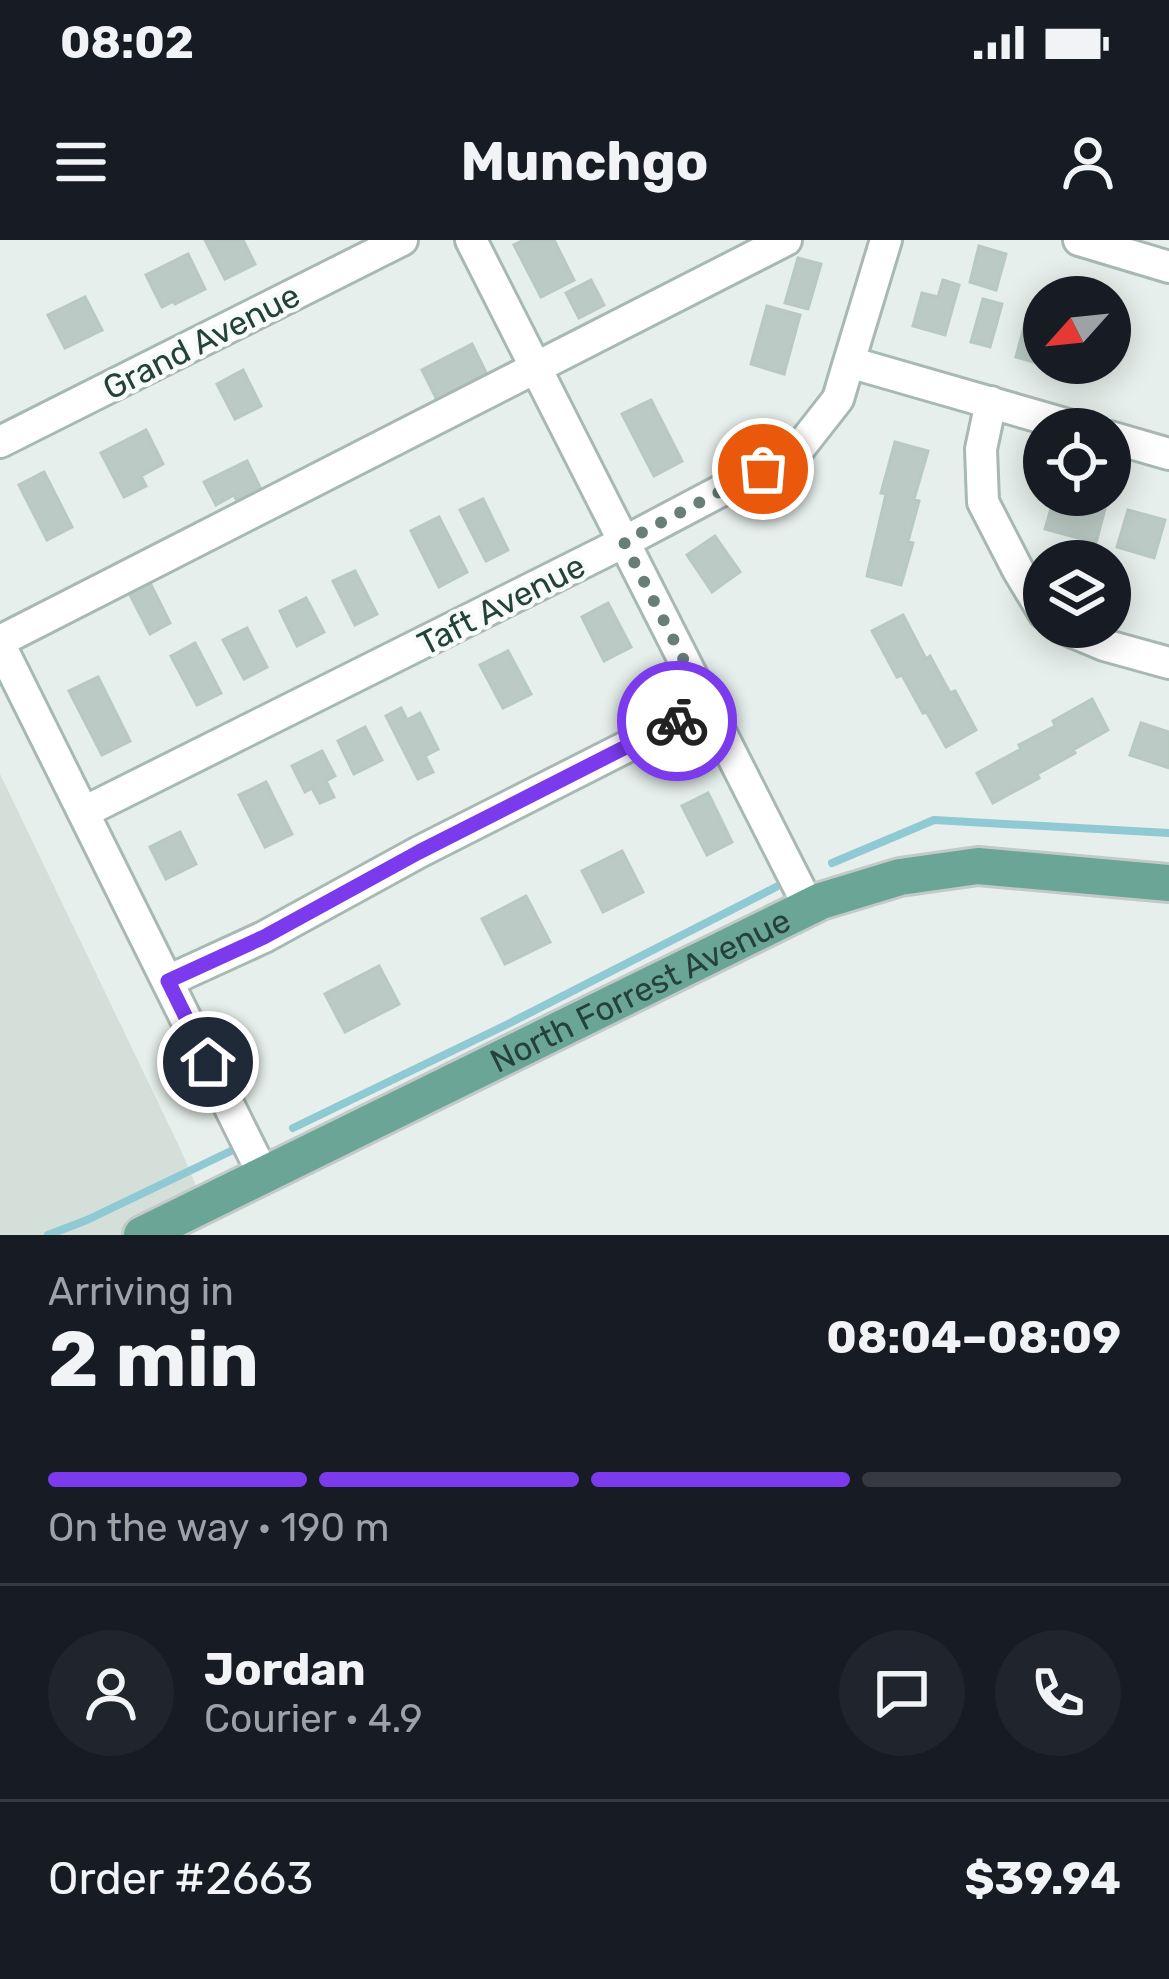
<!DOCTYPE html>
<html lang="en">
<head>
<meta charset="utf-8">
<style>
	:root { --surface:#171b24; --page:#20242c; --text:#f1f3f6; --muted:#9ea1a6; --line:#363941; --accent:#7c3aed }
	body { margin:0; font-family:Rubik,sans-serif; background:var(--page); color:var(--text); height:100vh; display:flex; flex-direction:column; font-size:45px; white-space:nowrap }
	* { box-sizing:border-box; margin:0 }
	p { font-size:39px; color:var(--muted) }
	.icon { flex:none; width:66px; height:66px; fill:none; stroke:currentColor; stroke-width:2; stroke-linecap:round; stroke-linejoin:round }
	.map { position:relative; height:995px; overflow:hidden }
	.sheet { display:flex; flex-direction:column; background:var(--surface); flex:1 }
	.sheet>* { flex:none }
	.needle { width:78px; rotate:243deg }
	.controls { position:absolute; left:1023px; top:36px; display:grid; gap:24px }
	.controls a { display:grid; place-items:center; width:108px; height:108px; border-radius:50%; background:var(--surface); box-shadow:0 6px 30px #0003; font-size:60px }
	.pin { position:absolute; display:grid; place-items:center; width:102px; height:102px; color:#fff; margin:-51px; border:6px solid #fff; border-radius:50%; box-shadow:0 3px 12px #0007 }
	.courier { position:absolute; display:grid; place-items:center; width:120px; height:120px; margin:-60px; border:9px solid #7c3aed; border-radius:50%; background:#fff; color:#222; box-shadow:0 3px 15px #0007 }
	.headline em { font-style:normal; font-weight:700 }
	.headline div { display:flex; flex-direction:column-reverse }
	.headline { display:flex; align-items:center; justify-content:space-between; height:204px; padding:0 48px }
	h1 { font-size:78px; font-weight:700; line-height:90px }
	.bar { display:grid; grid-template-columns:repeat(4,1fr); gap:18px 12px; align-content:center; height:144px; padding:0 48px }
	.bar i { height:15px; border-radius:9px; background:var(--line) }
	.bar .current { background:var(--accent) }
	.bar p { grid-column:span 4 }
	.line { display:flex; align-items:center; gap:30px; padding:0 48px; border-top:3px solid var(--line) }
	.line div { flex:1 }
	.round { display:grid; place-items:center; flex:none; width:126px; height:126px; border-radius:63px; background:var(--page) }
	.status { display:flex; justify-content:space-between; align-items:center; height:84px; padding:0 60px; background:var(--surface); direction:ltr }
	.status svg { height:33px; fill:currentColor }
	header { display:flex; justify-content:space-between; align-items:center; height:156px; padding:0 48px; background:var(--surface); font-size:54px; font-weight:700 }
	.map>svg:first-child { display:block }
	.built { fill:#d4dfda }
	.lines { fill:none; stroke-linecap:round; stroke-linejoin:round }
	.stream { stroke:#8ec9d4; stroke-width:8 }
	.building { fill:#bbcac4; stroke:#b8c9c2; stroke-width:3 }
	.minor-casing { stroke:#a8b8b2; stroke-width:36 }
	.major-casing { stroke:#c2cac8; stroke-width:42 }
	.minor { stroke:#fff; stroke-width:30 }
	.major { stroke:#6aa596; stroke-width:36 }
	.done { stroke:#687f78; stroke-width:12; stroke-dasharray:0 21.6 }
	.route { stroke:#7c3aed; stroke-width:15 }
	.labels { text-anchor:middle; stroke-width:9; stroke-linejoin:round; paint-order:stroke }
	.street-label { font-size:33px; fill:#24423a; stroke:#f7fbf9 }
</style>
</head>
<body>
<div class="status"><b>08:02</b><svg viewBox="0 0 49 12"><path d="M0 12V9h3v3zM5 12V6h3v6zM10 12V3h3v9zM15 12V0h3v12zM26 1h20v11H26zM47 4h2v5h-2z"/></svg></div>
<header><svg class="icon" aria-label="menu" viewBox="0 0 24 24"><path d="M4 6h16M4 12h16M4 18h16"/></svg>Munchgo<svg class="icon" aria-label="person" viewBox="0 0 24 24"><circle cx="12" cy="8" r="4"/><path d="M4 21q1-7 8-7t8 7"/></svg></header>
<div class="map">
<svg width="1169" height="995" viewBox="0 0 1169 995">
	<rect width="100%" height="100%" fill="#e6efeb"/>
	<path class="built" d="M0,534L179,906L205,966L142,995H0Z"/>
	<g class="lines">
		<path class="stream" d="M832,623L934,580L1169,593
			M293,888L508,784L776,647
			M48,995L87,980L231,911"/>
	</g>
	<path class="building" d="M205,0H243L255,24L225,39Z
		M524,0H554L574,40L541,57L514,5Z
		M979,6L1006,14L996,50L970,42Z
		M188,14L205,49L175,64L174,61L162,67L146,35Z
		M798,18L821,24L808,69L785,63Z
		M591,40L604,65L579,78L566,53Z
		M943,40L959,45L945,95L913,86L922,53L938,57Z
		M85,57L102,90L65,108L48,75Z
		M983,59L1002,64L990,107L971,102Z
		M767,66L800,75L784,134L751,124Z
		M1028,72L1044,77V123H1052L1051,127L1016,117Z
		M472,104L492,145L442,170L422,130Z
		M243,130L261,166L235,179L217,144Z
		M651,160L682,221L654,236L622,174Z
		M146,190L163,224L141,236L146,246L124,257L101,213Z
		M895,202L928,211L914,259L919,261L908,301L913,303L901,345L867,336L886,254L881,253Z
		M247,221L266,259L242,271L234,255L216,265L204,242Z
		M44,232L72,287L47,300L19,245Z
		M1055,255L1108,257L1096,303L1045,289Z
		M483,259L508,310L486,321L460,270Z
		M1128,270L1165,280L1154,318L1117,307Z
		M439,277L467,332L439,347L411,291Z
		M715,296L740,332L712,352L687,315Z
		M355,331L377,374L355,385L333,341Z
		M148,339L170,383L150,394L127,349Z
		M306,358L324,392L297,406L280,371Z
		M608,363L631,407L604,421L582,377Z
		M903,375L926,419L930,416L950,453L955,451L976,490L946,507L926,471L923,473L902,435L897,437L872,391Z
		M247,388L267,427L244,439L223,400Z
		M195,403L221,453L197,465L171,416Z
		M508,411L531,454L503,468L480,425Z
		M98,437L130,501L102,515L69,451Z
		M1092,459L1108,490L1073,510L1075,513L1037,534L1039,538L993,563L977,533L1021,509L1019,505L1055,486L1053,481Z
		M401,468L407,480L420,473L438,509L425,516L433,532L418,539L386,476Z
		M1141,483L1169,492V528L1130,515Z
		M365,487L382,520L354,534L338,501Z
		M686,495L700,522L669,537L655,510Z
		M322,511L335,536L326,541L334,557L320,563L312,548L305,552L292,526Z
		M266,542L292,594L265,607L239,555Z
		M708,553L732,602L707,615L682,566Z
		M180,592L196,624L166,639L150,607Z
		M622,611L643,652L603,672L582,631Z
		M526,656L550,702L505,724L482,679Z
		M379,726L399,764L345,792L325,754Z"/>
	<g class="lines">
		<defs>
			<path id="minor" d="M471,0L809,667
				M1079,0L1169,27
				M849,122L886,0
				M991,162L981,209L983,262L1018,330L1044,373
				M1110,197L1169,214
				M0,202L402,0
				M1061,387L1104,405L1169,423
				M0,401L786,0
				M0,405L263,934
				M84,572L624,302L798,210L838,159L849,122L1082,189
				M168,741L264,697L419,612L707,466"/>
			<g id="major">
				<path id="s1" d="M142,995L821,661L900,637L978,626L1169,643"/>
			</g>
		</defs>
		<use href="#minor" class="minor-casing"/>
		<use href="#major" class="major-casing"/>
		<use href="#minor" class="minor"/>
		<use href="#major" class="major"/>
	</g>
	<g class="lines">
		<path class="done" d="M677,481L707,466L624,302L763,229"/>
		<path class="route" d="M208,822L168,741L264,697L419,612L677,481"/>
	</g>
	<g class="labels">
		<g class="street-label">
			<text transform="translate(201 101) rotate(-27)" y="12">Grand Avenue</text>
			<text transform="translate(501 364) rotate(-27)" y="12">Taft Avenue</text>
			<text dy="12" stroke="none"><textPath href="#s1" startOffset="555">North Forrest Avenue</textPath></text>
		</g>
	</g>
</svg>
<div class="controls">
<a><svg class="needle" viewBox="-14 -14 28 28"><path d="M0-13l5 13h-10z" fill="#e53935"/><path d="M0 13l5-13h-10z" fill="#9ea1a6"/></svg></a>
<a><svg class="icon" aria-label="locate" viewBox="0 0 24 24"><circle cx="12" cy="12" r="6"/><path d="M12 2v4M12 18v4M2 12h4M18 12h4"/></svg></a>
<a><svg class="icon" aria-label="layers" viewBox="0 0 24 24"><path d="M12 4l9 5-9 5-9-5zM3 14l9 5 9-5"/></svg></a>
</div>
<div class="pin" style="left:763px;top:229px;background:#ea580c"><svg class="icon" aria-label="bag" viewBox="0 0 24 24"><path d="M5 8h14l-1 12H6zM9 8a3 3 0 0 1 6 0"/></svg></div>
<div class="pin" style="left:208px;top:822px;background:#1f2937"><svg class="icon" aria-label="home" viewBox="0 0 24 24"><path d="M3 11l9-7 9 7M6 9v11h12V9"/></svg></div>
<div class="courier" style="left:677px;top:481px"><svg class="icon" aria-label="bike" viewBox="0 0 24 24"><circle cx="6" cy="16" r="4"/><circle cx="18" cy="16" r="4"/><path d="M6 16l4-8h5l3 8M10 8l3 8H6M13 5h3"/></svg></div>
</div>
<section class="sheet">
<div class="headline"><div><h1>2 min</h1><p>Arriving in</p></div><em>08:04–08:09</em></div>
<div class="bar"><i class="current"></i><i class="current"></i><i class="current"></i><i></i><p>On the way · 190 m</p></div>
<div class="line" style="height:216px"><a class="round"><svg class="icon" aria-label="person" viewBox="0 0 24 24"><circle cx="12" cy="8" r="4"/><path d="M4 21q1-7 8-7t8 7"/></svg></a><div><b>Jordan</b><p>Courier · 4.9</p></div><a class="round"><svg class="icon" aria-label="chat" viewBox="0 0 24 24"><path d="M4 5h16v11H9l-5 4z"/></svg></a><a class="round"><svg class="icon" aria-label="phone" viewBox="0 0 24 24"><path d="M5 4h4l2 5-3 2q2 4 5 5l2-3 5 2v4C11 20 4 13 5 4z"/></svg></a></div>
<div class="line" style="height:156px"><div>Order #2663</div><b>$39.94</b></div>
</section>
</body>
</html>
